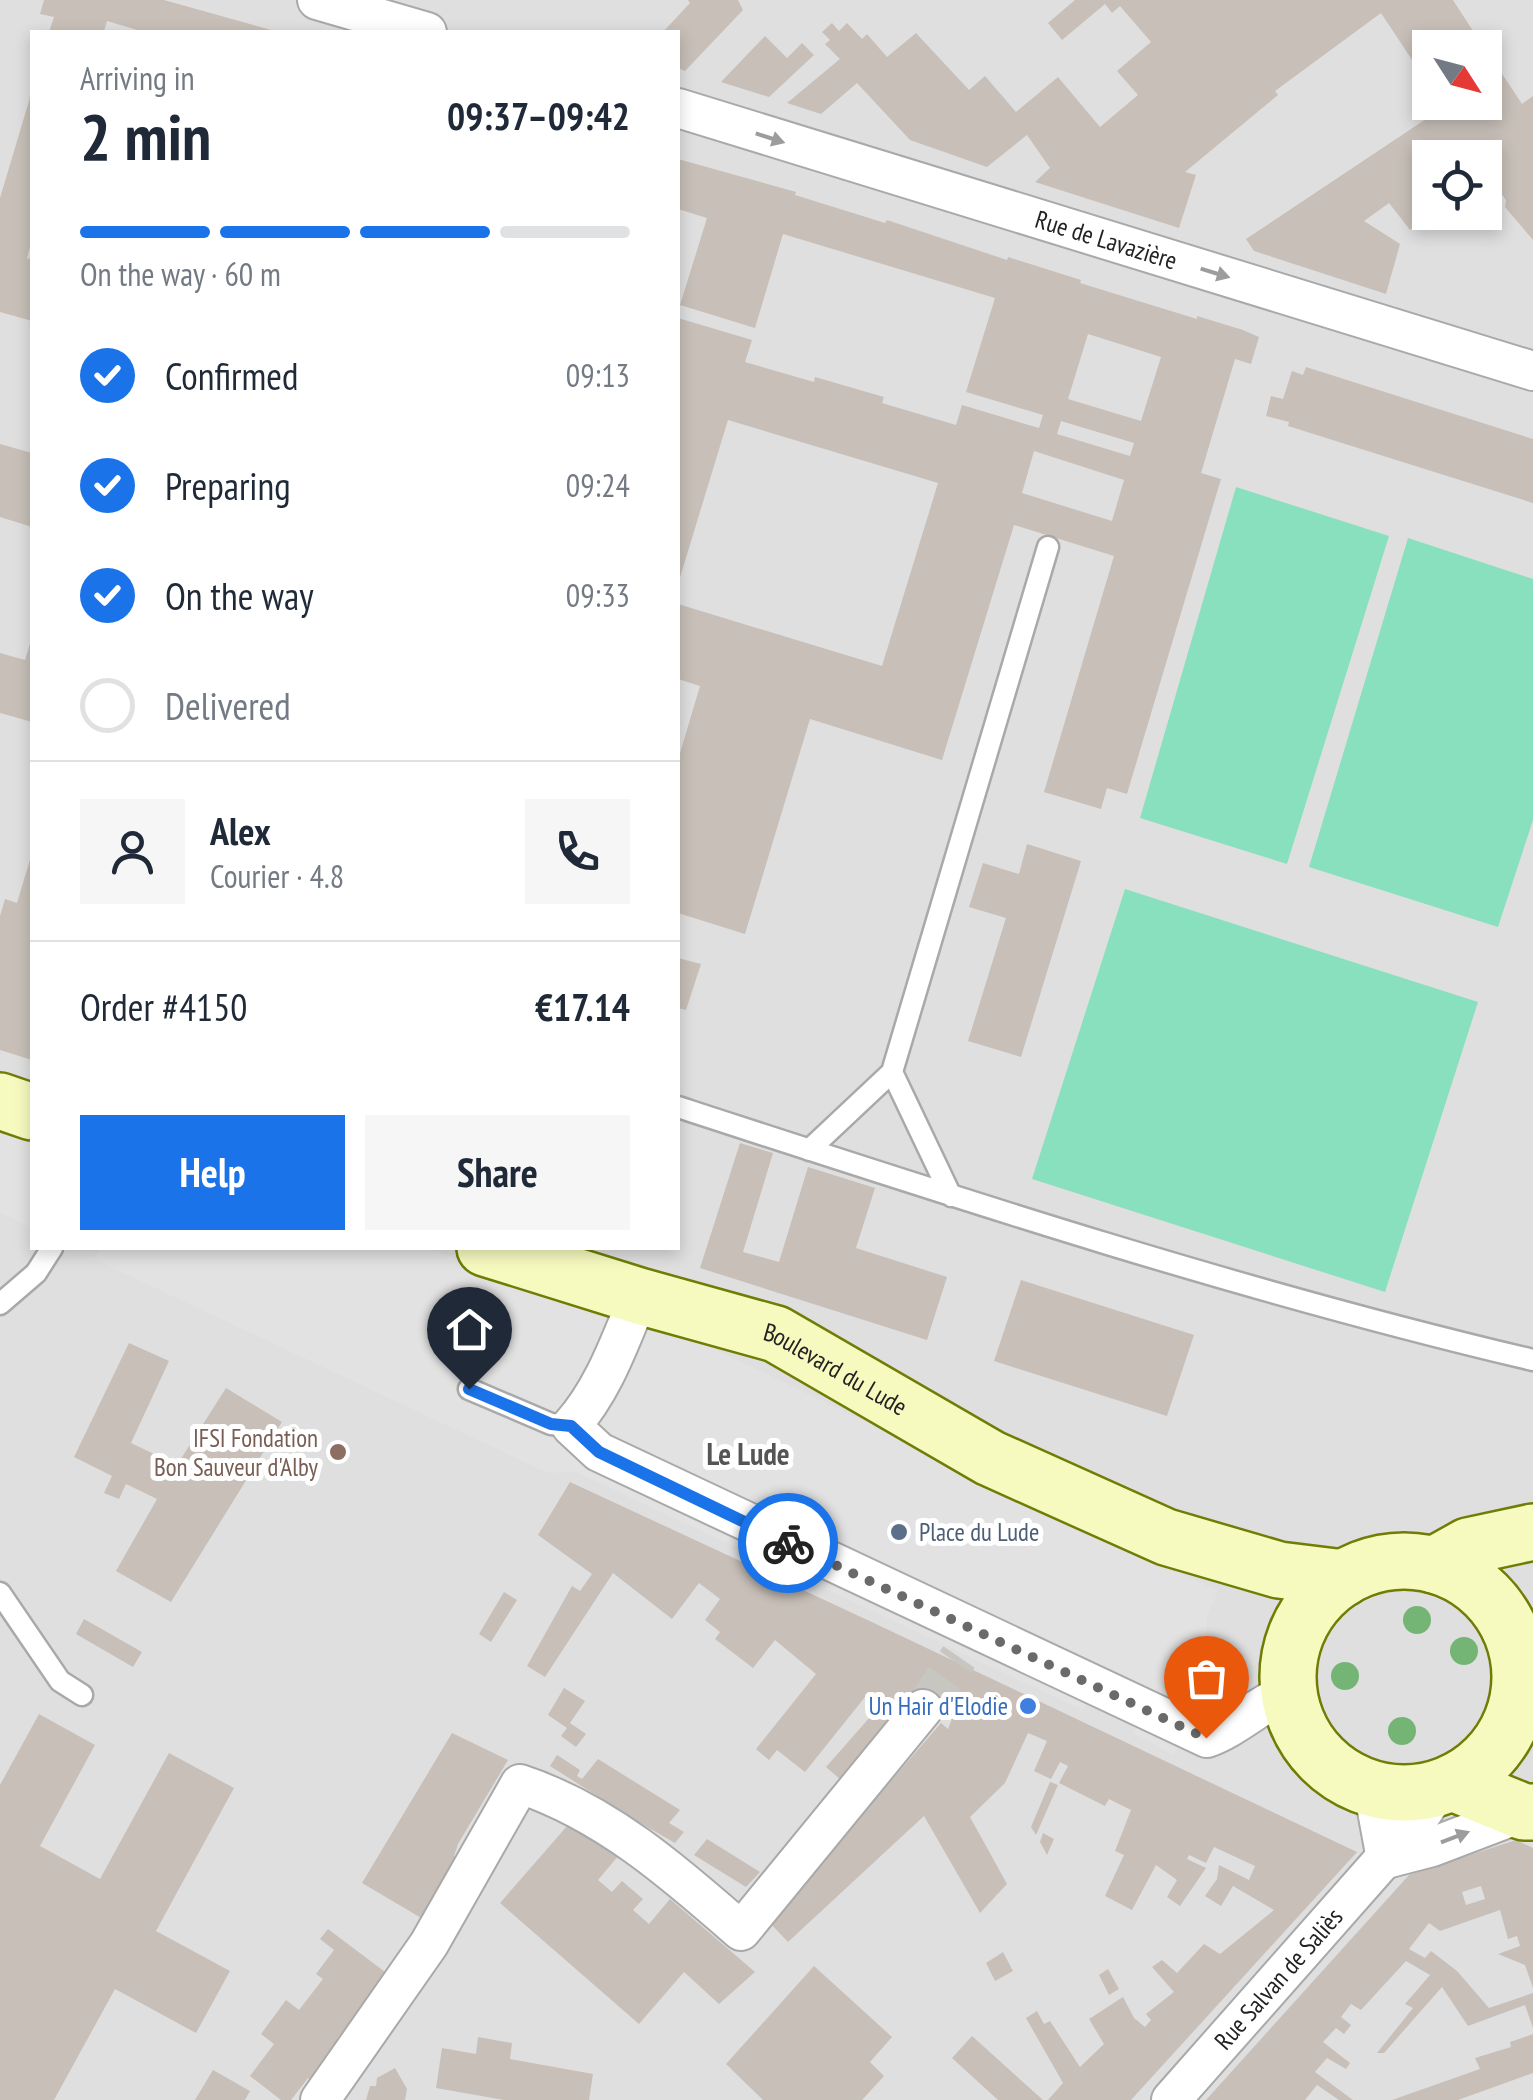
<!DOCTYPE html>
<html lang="en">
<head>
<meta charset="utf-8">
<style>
	:root { --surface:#fff; --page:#f6f6f7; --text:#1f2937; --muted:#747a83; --line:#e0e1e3; --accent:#1a73e8 }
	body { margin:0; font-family:"PT Sans Narrow",sans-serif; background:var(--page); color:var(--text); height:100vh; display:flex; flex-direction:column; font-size:38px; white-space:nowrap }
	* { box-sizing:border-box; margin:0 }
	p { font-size:32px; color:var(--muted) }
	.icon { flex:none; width:55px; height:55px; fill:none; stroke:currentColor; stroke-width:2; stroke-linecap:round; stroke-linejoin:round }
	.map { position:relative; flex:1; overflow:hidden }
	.panel { position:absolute; left:30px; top:30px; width:650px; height:1220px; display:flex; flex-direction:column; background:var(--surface); border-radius:0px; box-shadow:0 5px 15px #0003 }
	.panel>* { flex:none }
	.needle { width:65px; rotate:126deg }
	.tools { position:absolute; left:1412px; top:30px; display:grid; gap:20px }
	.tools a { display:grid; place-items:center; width:90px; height:90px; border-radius:0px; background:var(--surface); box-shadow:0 5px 15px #0003; font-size:50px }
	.pin { position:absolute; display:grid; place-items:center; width:85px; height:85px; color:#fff; margin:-102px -42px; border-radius:50% 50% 50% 0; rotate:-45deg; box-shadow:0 0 10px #0007 }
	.pin .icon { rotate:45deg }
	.courier { position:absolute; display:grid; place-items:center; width:100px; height:100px; margin:-50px; border:8px solid #1a73e8; border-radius:50%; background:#fff; color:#222; box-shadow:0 2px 12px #0007 }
	.headline em { font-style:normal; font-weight:800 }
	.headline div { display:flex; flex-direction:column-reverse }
	.headline { display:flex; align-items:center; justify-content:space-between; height:170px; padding:0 50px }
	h1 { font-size:65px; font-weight:800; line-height:75px }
	.bar { display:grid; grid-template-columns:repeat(4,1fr); gap:15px 10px; align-content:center; height:120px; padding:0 50px }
	.bar i { height:12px; border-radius:8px; background:var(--line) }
	.bar .current { background:var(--accent) }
	.bar p { grid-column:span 4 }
	.line { display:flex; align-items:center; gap:25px; padding:0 50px; border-top:2px solid var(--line) }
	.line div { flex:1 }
	.round { display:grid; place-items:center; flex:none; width:105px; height:105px; border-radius:0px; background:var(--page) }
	ol { padding:0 50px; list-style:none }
	li { display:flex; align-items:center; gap:30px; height:110px }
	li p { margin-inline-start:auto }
	li .icon { padding:10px; border-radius:50%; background:var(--accent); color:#fff; stroke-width:4 }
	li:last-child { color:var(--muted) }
	li i { width:55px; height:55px; border:5px solid var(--line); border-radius:50% }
	.primary-button { display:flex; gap:20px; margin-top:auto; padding:20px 50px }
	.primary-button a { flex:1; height:115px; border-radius:0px; background:var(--accent); color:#fff; font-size:40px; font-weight:800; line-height:115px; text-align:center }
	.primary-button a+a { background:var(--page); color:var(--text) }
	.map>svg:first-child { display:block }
	.residential { fill:#e0dfdf; fill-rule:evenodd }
	.pitch { fill:#88e0be }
	.parking { fill:#e2e2e2 }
	.building { fill:#c7bfb8; fill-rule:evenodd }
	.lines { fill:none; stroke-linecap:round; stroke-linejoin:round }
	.street-tunnel { stroke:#c8c6c1; stroke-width:38; stroke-dasharray:38 19; stroke-linecap:butt }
	.lane-casing { stroke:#a9a9a9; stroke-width:25 }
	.street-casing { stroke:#a9a9a9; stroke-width:42 }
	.secondary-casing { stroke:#707d05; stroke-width:60 }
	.lane { stroke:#fff; stroke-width:20 }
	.street { stroke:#fff; stroke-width:38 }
	.secondary { stroke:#f7fabf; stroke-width:55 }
	.tree { fill:#74b475 }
	.oneway { fill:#9c9c9c }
	.done { stroke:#6b6a68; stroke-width:10; stroke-dasharray:0 18 }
	.route { stroke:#1a73e8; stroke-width:12 }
	.education-dot { fill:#8d6e63; stroke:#fff; stroke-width:4 }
	.service-dot { fill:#5c6f8a; stroke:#fff; stroke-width:4 }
	.shop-dot { fill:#3f7fe0; stroke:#fff; stroke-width:4 }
	.labels { text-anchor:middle; stroke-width:10; stroke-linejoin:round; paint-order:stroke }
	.street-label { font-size:25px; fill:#222; stroke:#fff }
	.education-label { font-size:25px; fill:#785e54; stroke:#fff; text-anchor:end }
	.service-label { font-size:25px; fill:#4e5e75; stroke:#fff; text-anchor:start }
	.shop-label { font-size:25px; fill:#366cbe; stroke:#fff; text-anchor:end }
	.quarter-label { font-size:30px; font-weight:bold; fill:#555; stroke:#fff }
</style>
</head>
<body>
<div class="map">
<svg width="1533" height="2100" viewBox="0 0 1533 2100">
	<rect width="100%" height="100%" fill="#f2efe9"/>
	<path class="residential" d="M0,0H1533V2100H0ZM32,32H678V1248H32ZM1430,48H1485V102H1430ZM1430,158H1485V212H1430Z"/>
	<path class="pitch" d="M1236,487L1389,536L1287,864L1140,818Z
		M1408,538L1533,579V820L1498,927L1309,867Z
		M1125,889L1478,1002L1385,1292L1032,1179Z"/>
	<path class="parking" d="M0,1128L32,1145V1228L0,1212Z
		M101,1248H424L660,1323L1218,1591L1207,1616L1205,1653L1195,1677L1201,1696L1174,1755L1133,1733L1138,1722L1088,1699L1083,1710L576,1472L548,1473L94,1259Z"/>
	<path class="building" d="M44,0H164L278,32H144L107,21L104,31L49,32L54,17L40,14Z
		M688,0H738L743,10L685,71L678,68V32H663L690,3Z
		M1075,0H1453L1484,48H1430V87L1381,13L1275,91L1278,95L1185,172L1196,175L1179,228L1035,182L1050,168L1027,135L987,167L910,140L857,83L821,114L787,103L840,59L825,44L830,40L822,32L832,23L839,31L847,23L862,39L867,34L887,57L916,33L969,90L985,76L1016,112L1058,77L1100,127L1138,95L1117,71L1151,42L1120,6L1112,13L1105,4L1062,40L1048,23Z
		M765,36L787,58L802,43L814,55L769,97L721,82Z
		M1485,48L1522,104L1533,96V240L1505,207L1506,200L1487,174L1485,176V158H1430V212H1435L1410,230L1389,203L1364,221L1400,244L1386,294L1254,251L1246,239L1444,107L1441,102H1485Z
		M32,91V240L27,258L32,260V321L0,312V198Z
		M678,159L796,192L795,195L885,223L887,220L1007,260L1008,257L1081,280L1080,283L1197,319V316L1243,330L1259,337L1251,364L1235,359L1201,473L1221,479L1127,794L1107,788L1101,809L1044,792L1114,556L1014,525L942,760L810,719L745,934L678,913V760L700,686L678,679V604L882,666L938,483L728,420L678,584V318L752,340L745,362L814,382L815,377L884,397L882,403L956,425L962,405L1039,428L1043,415L966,392L995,298L783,234L755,328L680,305L707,218L678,209ZM1088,334L1161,357L1141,421L1068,399ZM1061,421L1134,443L1130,456L1057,434ZM1034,451L1124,480L1112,521L1022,493Z
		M1306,367L1533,439V503L1288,426L1289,422L1266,416L1271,396L1283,399L1292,371L1303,375Z
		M0,444L32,453V527L0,517Z
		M32,637V722L0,713V653L25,660Z
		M1027,844L1081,861L1021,1057L968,1041L1006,918L969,907L983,863L1019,874Z
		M32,853V1060L0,1050V916L5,899L17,903Z
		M678,958L701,964L686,1010L678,1008Z
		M740,1143L773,1153L743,1252L779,1262L808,1167L875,1188L856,1248L947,1277L927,1340L700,1268Z
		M1021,1280L1194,1335L1167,1416L994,1361Z
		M129,1343L169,1361L131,1443L177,1465L226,1388L282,1422L171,1602L116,1571L157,1499L126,1484L119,1499L104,1493L112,1476L74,1457Z
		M570,1482L876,1624L1357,1852L1131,2100H1048L1063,2083L1026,2018L1037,2011L1044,2024L1050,2021L1080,2067L1104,2044L1089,2019L1123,1997L1134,2018L1145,2027L1151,2020L1146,2014L1174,1992L1152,1967L1162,1960L1177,1973L1204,1944L1220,1954L1274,1910L1233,1886L1221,1906L1205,1896L1217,1879L1219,1865L1249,1880L1255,1866L1214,1847L1206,1863L1189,1855L1187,1859L1206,1868L1180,1906L1167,1897L1177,1880L1156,1865L1132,1910L1105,1896L1124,1855L1115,1851L1131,1810L1109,1799L1105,1806L1059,1783L1068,1766L1060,1762L1051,1779L1034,1771L1047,1741L1028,1733L1005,1783L970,1817L1007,1884L980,1913L924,1816L788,1942L769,1922L941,1723L948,1729L956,1708L920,1691L841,1780L826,1767L878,1708L865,1697L805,1772L777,1750L769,1760L756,1749L816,1674L775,1640L753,1668L715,1639L720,1632L705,1620L720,1599L699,1583L672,1619L613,1573L545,1677L527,1666L572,1586L580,1591L592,1574L538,1535Z
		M504,1592L517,1600L491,1642L479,1634Z
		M84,1619L142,1652L133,1667L76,1634Z
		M564,1688L585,1701L570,1723L586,1734L576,1747L561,1736L567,1728L548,1715Z
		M39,1714L95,1745L40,1846L100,1879L169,1753L234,1788L156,1931L230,1971L196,2033L115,1989L54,2100H0V1785Z
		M452,1733L508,1760L458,1844L454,1856L459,1858L423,1919L362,1883Z
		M557,1755L580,1770L577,1776L582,1779L598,1759L680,1810L669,1823L684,1832L675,1843L635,1820L550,1766Z
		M1050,1782L1058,1785L1036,1835L1031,1827Z
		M575,1817L619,1855L598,1880L612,1892L622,1881L643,1899L633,1910L649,1924L670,1899L755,1972L719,2004L684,1972L639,2024L500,1903Z
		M1043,1833L1054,1839L1047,1855L1040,1842Z
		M707,1839L760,1872L746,1887L694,1855Z
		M1516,1840L1533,1848V1988L1525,1965L1498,1954L1520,1946L1517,1936L1508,1939L1500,1910L1440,1931L1429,1923L1409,1949L1425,1958L1431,1951L1457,1971L1489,2008L1533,1993V2028L1525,2005L1468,2026L1442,1987L1384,2053H1377L1413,2008L1405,2004L1430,1975L1406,1961L1361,2010L1351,2004L1341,2017L1351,2025L1344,2034L1336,2028L1323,2042L1350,2063L1346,2069L1327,2058L1315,2072L1353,2100H1339L1317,2085L1305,2100H1206L1409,1875ZM1481,1886L1485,1899L1466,1905L1462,1892Z
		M328,1929L393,1978L367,2014L360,2009L337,2039L344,2044L315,2084L308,2078L291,2100H281L250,2076L274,2044L261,2034L286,2000L299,2010L323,1979L316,1974L334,1950L320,1939Z
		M1003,1952L1013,1971L995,1981L986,1963Z
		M814,1966L892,2037L870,2062L884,2076L862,2100H763L726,2064Z
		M1108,1969L1119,1989L1109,1995L1099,1975Z
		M1533,2034V2073L1458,2100H1392L1480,2069L1475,2058L1511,2047L1510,2042Z
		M972,2036L1043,2100H998L952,2058Z
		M478,2037L512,2043L510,2059L593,2074L589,2100H504L436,2088L442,2048L476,2054Z
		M395,2068L407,2089L405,2100H366L370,2086H376L377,2078Z
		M213,2070L250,2091L245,2100H195Z"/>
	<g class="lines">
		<path class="street-tunnel" d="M923,1709L959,1657"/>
		<defs>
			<path id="lane" d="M678,1107C960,1199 1244,1292 1533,1360
				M809,1150L892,1072
				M951,1196L892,1072L1048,547
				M0,1304L36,1273L52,1248
				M469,1389L551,1424L571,1426
				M0,1593L60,1681L82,1695
				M1519,1667L1533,1675"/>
			<g id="street">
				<path d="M317,0L427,32"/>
				<path id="s1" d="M678,108L1533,371"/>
				<path d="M639,1296C620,1341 604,1389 571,1426L599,1452L1207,1738C1237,1727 1259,1704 1289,1692"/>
				<path d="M1373,1789L1386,1859"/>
				<path d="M1386,1859L1432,1847L1524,1812"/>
				<path d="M320,2100L429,1944L520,1784C605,1812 675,1873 741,1931L923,1709"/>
				<path id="s2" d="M1171,2100L1414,1825L1440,1787"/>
			</g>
			<g id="secondary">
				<path d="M0,1101L32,1112"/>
				<path id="s3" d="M485,1248L639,1296L776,1334L990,1458L1166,1537L1279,1570L1344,1578"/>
				<circle cx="1404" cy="1677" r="116"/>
				<path d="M1434,1565L1468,1546L1533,1532"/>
				<path d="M1453,1783L1524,1812H1533"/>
			</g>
		</defs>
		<use href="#lane" class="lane-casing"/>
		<use href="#street" class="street-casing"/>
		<use href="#secondary" class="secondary-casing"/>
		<use href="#lane" class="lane"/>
		<use href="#street" class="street"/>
		<use href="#secondary" class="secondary"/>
	</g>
	<g class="tree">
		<circle cx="1417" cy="1620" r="14"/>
		<circle cx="1464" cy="1651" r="14"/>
		<circle cx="1345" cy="1676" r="14"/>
		<circle cx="1402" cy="1731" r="14"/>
	</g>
	<defs><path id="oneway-solid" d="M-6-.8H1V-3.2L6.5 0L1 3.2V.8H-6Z" transform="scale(2.5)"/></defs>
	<g class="oneway">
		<use href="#oneway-solid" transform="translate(770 138) rotate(18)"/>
		<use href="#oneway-solid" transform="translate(1215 273) rotate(17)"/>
		<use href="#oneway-solid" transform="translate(1455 1837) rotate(-21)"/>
	</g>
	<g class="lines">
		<path class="done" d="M788,1543L1206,1738"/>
		<path class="route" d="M469,1389L551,1424L571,1426L599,1452L788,1543"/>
	</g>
	<circle class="education-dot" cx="338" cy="1452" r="10"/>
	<circle class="service-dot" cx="899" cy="1532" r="10"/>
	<circle class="shop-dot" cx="1028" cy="1706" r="10"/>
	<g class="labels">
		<g class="street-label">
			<text dy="9" stroke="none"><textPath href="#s1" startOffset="448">Rue de Lavazière</textPath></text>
			<text dy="9" stroke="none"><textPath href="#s3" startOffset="372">Boulevard du Lude</textPath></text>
			<text dy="9" stroke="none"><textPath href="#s2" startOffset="162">Rue Salvan de Saliès</textPath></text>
		</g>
		<g class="education-label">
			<text x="318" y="1447">IFSI Fondation<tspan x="318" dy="29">Bon Sauveur d'Alby</tspan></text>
		</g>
		<g class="service-label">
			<text x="919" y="1541">Place du Lude</text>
		</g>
		<g class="shop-label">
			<text x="1008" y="1715">Un Hair d'Elodie</text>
		</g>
		<g class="quarter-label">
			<text x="748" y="1465">Le Lude</text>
		</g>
	</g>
</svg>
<div class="tools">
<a><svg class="needle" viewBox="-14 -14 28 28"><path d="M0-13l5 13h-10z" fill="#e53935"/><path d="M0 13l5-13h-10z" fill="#747a83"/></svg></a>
<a><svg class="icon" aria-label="locate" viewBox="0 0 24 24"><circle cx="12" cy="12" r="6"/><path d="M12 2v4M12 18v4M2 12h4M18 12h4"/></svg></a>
</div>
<div class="pin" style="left:1206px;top:1738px;background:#ea580c"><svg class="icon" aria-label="bag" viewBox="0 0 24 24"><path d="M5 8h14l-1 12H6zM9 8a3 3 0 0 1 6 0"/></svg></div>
<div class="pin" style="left:469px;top:1389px;background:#1f2937"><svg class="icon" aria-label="home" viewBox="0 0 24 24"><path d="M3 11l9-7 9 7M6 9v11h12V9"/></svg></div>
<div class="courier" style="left:788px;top:1543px"><svg class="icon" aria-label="bike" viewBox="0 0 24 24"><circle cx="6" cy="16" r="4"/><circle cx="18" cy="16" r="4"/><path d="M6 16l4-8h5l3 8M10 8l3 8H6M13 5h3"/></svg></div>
<section class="panel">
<div class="headline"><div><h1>2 min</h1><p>Arriving in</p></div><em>09:37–09:42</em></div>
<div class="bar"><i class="current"></i><i class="current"></i><i class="current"></i><i></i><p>On the way · 60 m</p></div>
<ol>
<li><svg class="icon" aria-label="check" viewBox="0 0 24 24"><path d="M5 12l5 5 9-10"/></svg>Confirmed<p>09:13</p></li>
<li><svg class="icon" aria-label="check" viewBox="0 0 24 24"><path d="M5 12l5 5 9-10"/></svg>Preparing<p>09:24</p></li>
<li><svg class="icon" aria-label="check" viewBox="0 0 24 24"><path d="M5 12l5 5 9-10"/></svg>On the way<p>09:33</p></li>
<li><i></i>Delivered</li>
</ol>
<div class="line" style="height:180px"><a class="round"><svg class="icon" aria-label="person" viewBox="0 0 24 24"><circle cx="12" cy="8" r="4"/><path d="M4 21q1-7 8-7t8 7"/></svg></a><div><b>Alex</b><p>Courier · 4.8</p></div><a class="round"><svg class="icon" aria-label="phone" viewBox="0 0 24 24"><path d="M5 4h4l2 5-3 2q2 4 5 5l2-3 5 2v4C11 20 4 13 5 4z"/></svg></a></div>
<div class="line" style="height:130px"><div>Order #4150</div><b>€17.14</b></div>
<div class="primary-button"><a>Help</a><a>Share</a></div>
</section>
</div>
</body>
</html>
